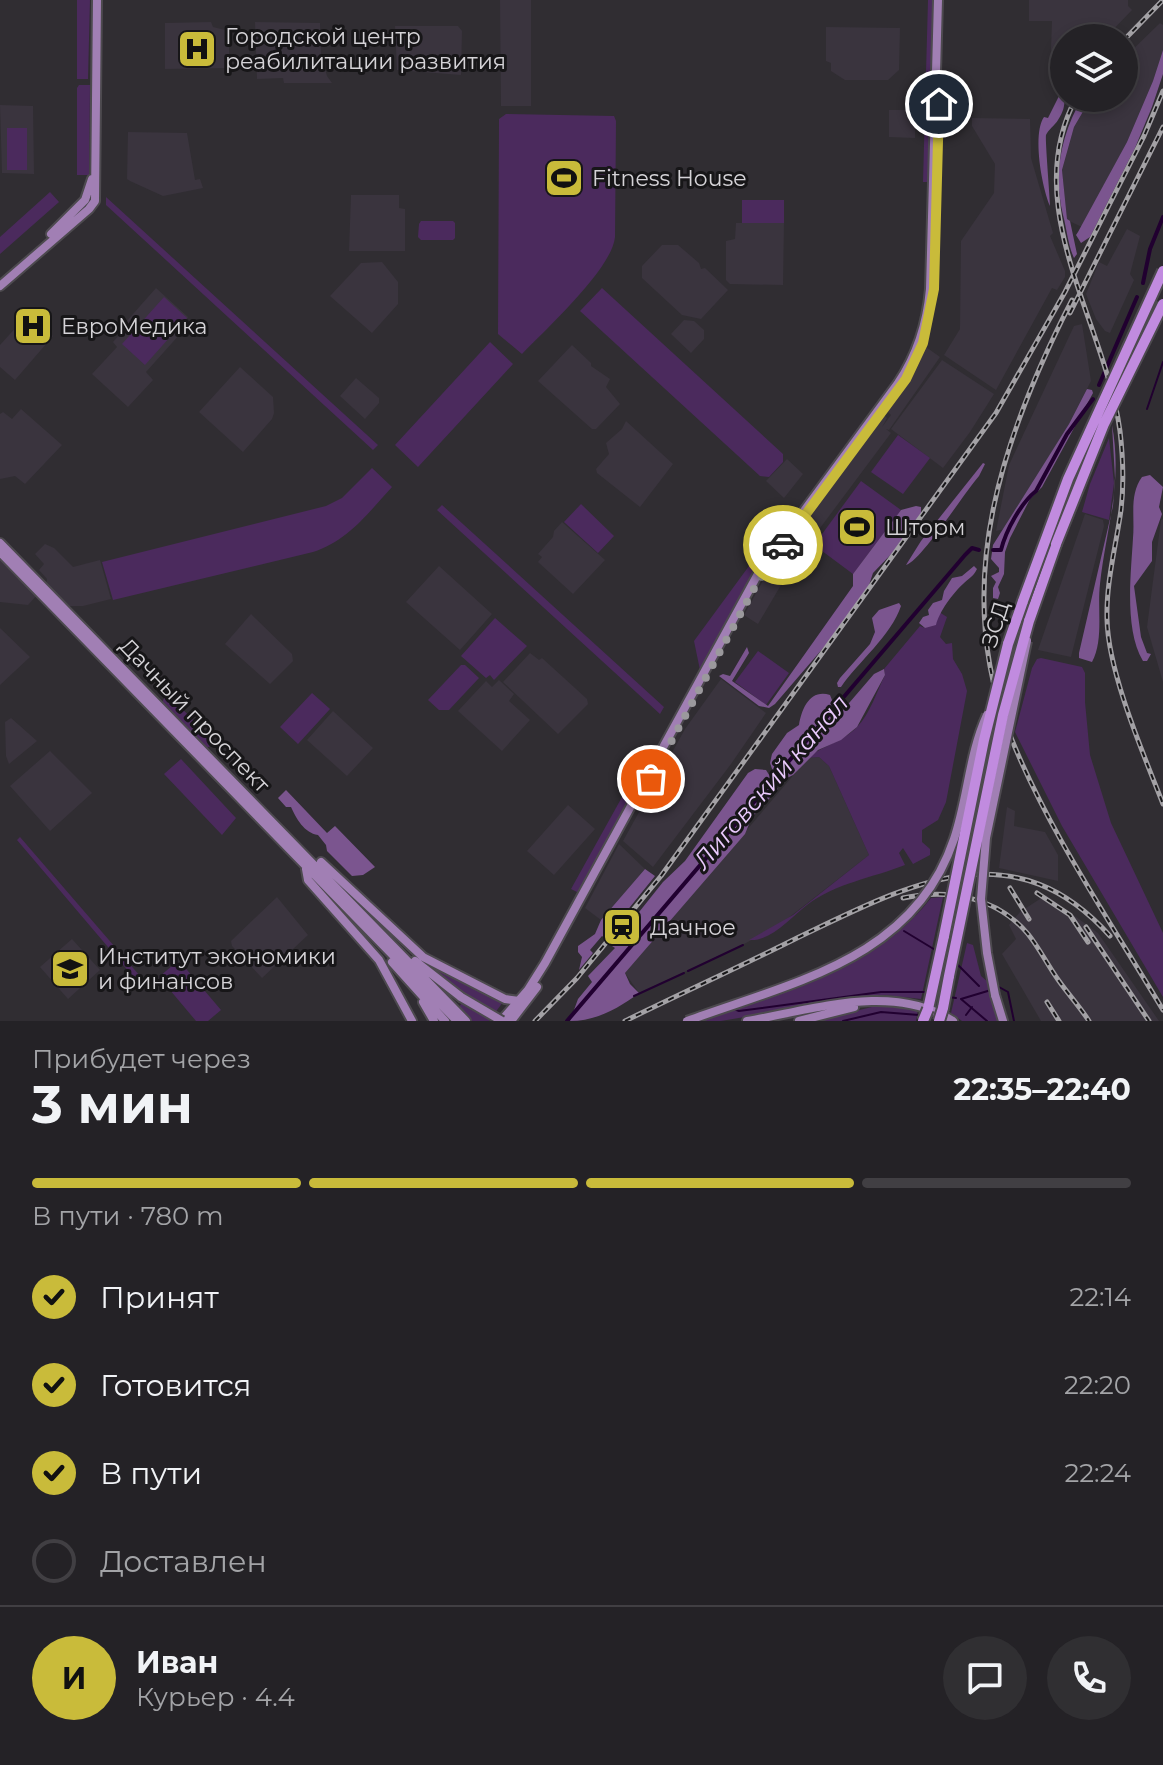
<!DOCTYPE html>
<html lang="ru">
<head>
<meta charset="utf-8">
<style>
	:root { --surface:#242226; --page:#302f32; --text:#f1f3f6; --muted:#a3a4a7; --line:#413f43; --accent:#c9bb3a }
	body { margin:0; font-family:Montserrat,sans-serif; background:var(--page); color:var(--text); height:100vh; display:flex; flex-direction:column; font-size:30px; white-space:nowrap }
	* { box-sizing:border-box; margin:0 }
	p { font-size:26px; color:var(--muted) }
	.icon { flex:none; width:44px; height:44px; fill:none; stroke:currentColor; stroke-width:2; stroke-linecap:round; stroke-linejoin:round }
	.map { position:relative; height:1021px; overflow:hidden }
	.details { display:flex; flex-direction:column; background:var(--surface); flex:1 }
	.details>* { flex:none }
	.controls { position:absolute; left:1050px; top:24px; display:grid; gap:16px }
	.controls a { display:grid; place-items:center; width:88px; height:88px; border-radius:50%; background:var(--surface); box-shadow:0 4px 12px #0003,0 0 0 2px var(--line); font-size:40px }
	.pin { position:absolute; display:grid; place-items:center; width:68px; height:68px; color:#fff; margin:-34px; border:4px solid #fff; border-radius:50%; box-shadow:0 2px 8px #0007 }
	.courier { position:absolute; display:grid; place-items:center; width:80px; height:80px; margin:-40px; border:6px solid #c9bb3a; border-radius:50%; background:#fff; color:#222; box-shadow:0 2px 10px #0007 }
	.summary em { font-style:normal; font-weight:700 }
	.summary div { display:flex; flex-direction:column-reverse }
	.summary { display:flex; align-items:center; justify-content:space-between; height:136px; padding:0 32px }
	h1 { font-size:52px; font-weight:700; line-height:60px }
	.bar { display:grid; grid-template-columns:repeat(4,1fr); gap:12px 8px; align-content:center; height:96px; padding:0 32px }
	.bar i { height:10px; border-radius:6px; background:var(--line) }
	.bar .on { background:var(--accent) }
	.bar p { grid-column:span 4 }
	.line { display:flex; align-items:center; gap:20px; padding:0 32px; border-top:2px solid var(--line) }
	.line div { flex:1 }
	.round { display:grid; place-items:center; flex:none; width:84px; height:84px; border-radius:42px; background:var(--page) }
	ol { padding:0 32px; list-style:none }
	li { display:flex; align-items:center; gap:24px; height:88px }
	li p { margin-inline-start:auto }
	li .icon { padding:8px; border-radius:50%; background:var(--accent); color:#111; stroke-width:4 }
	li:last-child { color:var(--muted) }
	li i { width:44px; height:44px; border:4px solid var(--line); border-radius:50% }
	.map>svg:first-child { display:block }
	.built { fill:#3a343e }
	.green { fill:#4b2a5d }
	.forest { fill:#7b558f }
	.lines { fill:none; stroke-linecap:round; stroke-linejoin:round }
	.stream { stroke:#210030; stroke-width:2 }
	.canal { stroke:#210030; stroke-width:4 }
	.major-casing { stroke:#4d4a4f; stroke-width:12 }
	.highway-casing { stroke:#4d4a4f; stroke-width:14 }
	.major { stroke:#a17fb4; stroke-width:8 }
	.highway { stroke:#c18bdf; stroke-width:10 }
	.rail-casing { stroke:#a3a1a5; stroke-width:5 }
	.rail { stroke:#171618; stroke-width:2; stroke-dasharray:6; stroke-linecap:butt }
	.major-bridge-casing { stroke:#4d4a4f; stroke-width:12; stroke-linecap:butt }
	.highway-bridge-casing { stroke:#4d4a4f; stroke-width:14; stroke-linecap:butt }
	.major-bridge { stroke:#a17fb4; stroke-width:8 }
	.highway-bridge { stroke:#c18bdf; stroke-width:10 }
	.done { stroke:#9b999d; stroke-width:8; stroke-dasharray:0 14.4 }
	.route { stroke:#c9bb3a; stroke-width:10 }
	.labels { text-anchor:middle; stroke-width:6; stroke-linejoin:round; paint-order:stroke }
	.poi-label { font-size:22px; fill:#d5d3d7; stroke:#171618; text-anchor:start }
	.street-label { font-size:22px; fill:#d5d3d7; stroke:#171618 }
	.water-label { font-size:24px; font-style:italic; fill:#eacafd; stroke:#171618 }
</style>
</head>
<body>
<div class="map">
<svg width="1163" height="1021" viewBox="0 0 1163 1021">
	<rect width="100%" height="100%" fill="#302d32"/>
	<path class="built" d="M500,0H531V106H501Z
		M1029,0H1128V6L1132,10L1105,38H1064V58L1051,50L1052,21H1029Z
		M211,22L213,27L229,31V68L165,69V23Z
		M255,22L320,23L321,54L327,76L332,83H284L283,78L257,79Z
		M1160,23L1163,25V50L1153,81L1127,142L1082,227L1067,220L1062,170L1074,127L1091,98H1124V58Z
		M395,26H458L462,31L461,75L397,70Z
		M826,27L900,28L899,70L888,80H845L831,71V63L826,61Z
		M0,105L33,106L34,174L2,173Z
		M889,110H915V138L889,137Z
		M972,118L1030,119L1031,158L1053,233L1050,236L1065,271V277L1057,290L1052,288L996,390L944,355L960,329L961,241L994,193L995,164L972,126Z
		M128,132L187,133L195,180L200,179L203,188L163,196L130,181L127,179Z
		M351,195H399V208L405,209V251H349Z
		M736,223H784L783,285L730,284L726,280V241L735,239Z
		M1127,229L1140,236L1130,274L1134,280L1110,333L1105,331L1096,319L1086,294L1099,262L1107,266Z
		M662,245H678L699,263L701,269L705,268L728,290L701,319L682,315L642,278V266Z
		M382,262L398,282V304L372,333L330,296L361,263Z
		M156,288L188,317L186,321L189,324L146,372L153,380L128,407L92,374L117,347L113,342L120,334L118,331Z
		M29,313L53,336L15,380L0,367V345Z
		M684,320L694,321L704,330V339L691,353L671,334Z
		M1082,324L1091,381L1069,424L1005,529L996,531L1009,465L1074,326Z
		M572,345L591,363V366L610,379L606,387L620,404L596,429H592L538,381Z
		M926,347L940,357L889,430L886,429L891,433L794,563L758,624L750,619L744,615L766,575L884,415L887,418L882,427L891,415L886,410L908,381Z
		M942,360L994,394L970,432L943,468L891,429Z
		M240,367L273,397L274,413L272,419L243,452L199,412Z
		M356,378L379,398V403L365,419L340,396Z
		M21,409L62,445L25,484L15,476L0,479V414L3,412L12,419Z
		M626,421L673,464L640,507L597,473L596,469L609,454L606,443L622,429Z
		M787,459L803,474L784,498L766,481Z
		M1085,514L1103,520L1104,526L1071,657L1038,650Z
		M1163,519V682L1147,627L1161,520Z
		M562,522L605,560L573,594L538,562L542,557L538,554L553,537L554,531Z
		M45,544L54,548L73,567L100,560L111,599L83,606H68L46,585L47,579L39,570L44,564L35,554Z
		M0,557L37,595L28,605L0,602Z
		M439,566L492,614L460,650L406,602Z
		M251,614L292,654L293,661L270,684L225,644Z
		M0,628L30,657L0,685Z
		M530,653L539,660L542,658L587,699L588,704L558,734L503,682Z
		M721,679L766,713L731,764L653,867L623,841L685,729Z
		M499,680L514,694L509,701L530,720L502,751L458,711L486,681L492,687Z
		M333,711L373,748L347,776L307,740Z
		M11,718L37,741L9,764L6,756L5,722Z
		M50,751L92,793L50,831L10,786Z
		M819,757L829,766L869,855L783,922L746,943L639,993L625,973L808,758Z
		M568,805L595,829L554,875L527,851Z
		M1007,807L1015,811L1014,826L1045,832L1058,855V881L999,868Z
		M619,844L645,869L601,920L585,908Z
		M1046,895L1098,933L1159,1021H1041L1002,954L1016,939L1009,925L1020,912Z
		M277,897L308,935L262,978L232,946L231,941Z
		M72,939L100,970L68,999L40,967Z"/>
	<path class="green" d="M77,0H90L88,79H77Z
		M928,0H934L930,182H923Z
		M79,85H90L89,175H77V88Z
		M506,114L614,116L616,121L615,237C612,269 546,329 522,354L498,334L499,119Z
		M7,128H27V170H7Z
		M50,192L59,202L0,254V237Z
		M106,197L378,445L373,450L106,205Z
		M742,200H784V223H742Z
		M421,221H453L455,223V238L453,240H421L418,237L419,224Z
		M602,288L783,454V462L769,477L760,476L580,311Z
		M164,297L187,318L145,365L122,344Z
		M490,342L513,364L418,467L395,445Z
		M898,435L930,458L903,494L871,472Z
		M1109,438L1114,483L1109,520L1082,512L1090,484Z
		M372,468L392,487C368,513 348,541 313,552L113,600L102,562L326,506L342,498Z
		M861,481L901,510L853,574L814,545Z
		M581,504L614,536L598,553L564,522Z
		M442,505L664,707L660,714L437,510Z
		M760,551L766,554L700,670L694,641Z
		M939,612L947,617L940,637L946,644L952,643L953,659L962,674L967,691L946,802L938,820L922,830V842L930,849V855L913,864L903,848L899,853L905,865C872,878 836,883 807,905C791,917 771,942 749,940L793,915L869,855L829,766L819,757L808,758C823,745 843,742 857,727C870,714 877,691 885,675L884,669L920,626L925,628Z
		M495,618L527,646L494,680L490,675L486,678L461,656Z
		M758,651L789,673L766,705L735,682Z
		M1041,658L1082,667L1085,673V702L1090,755L1111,823L1163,933V997L1062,826L1015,732L1032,668L1037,659Z
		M461,665H465L479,678L449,710H439L428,700Z
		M312,693L330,709L298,744L280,727Z
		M168,694L215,743L207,748L163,704V700Z
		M181,759L236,818L222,835L164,774Z
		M651,760L581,889L577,892L571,889L637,770Z
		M20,837L140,976L136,980L17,840Z
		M943,897L921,999L885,995L862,997L721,1021H703C787,991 874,971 931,898Z
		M967,943L973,945L981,976L988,982L1000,1021H962L951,1013Z
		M423,961L503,1002L489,1021H447L468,996Z
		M182,964L221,1010L208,1021H196L159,977L173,965Z
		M876,1006L918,1009L916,1021H814Z"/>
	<path class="forest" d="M1163,50V74L1152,107L1135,148L1090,237L1081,243L1076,235L1078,232L1127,142L1153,81Z
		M1064,86C1064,100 1067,106 1058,120C1055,125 1048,130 1046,135C1045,140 1050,198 1050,206C1042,188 1032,134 1044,117L1048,118Z
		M1082,98H1091L1074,127L1062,170L1067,219L1070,221L1077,254L1074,258C1068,245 1067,230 1063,215C1053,173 1061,135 1082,98Z
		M1087,389L1092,390L1093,393L1042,487L1030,499L1010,538L1005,552L1004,574L998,587L1000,593L998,599L993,598V588L996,582L991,576L999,572V568L991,559L993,545L1069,424Z
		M1112,425C1123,483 1106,529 1100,584C1097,609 1104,640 1092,662L1079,658V653L1113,506L1115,478Z
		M983,463L985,464L979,476C964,493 921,561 906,565L921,541Z
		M1150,475L1163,487L1159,507L1162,514L1152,542V561L1134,586L1141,637L1147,653L1151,654L1147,661H1143C1124,629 1131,574 1133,538C1135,517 1129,495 1142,477Z
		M916,506L921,507V515L898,547L873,573L869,585L836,633L775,704L769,708L759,706L719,676L723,674L730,676L747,647L749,653L732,681L768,706L853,586V574L901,510Z
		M974,566L977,569C973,577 969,578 963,584C953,593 939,612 936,625L925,628L919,623L923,617L929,615L928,610L933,603L942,600L944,591L952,578L962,576Z
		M899,603L901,606C891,636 858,662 841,687H838L837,683L840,678L870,644L875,632L872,618L879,610Z
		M884,669L885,675L857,727L841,740L818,750L793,775L777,783L770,763L772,754L787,733L799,725C802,708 810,689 830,695L834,705L831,724L874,674Z
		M755,769L766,770L778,789L752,817L745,834L625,973L630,984L639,993C619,1008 597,1021 570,1021L578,999L592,982L588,976L615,948L612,946L663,882L685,861L748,773Z
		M286,790L327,833L335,826L375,867L363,875L352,876L327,851L326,845L318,835C304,833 296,818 291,807H286L278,798Z
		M645,869L655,876L605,938L602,936L590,950L593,953L579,970L582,957L578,952V946L595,934L601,920Z"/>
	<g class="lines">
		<path class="stream" d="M1147,409L1163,362
			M904,931L937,951
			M956,963L979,986
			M688,971L743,945
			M999,987L1008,992L1014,1021
			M634,996L684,973
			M948,997L956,998
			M961,999L991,990
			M961,999L987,1021
			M734,1009L739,1011L881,992H926
			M966,1015L972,1007
			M843,1021L881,1012L919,1015"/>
		<path class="canal" d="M1143,283L1150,249L1163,217
			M1099,385L1137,297
			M993,550H1001C1006,530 1021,503 1036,491L1067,434L1093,399
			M567,1021L965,555L972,548L979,550"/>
		<defs>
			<path id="major" d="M51,234L85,200L92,179
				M0,286L89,209L95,201L97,0
				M0,543L466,1021
				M0,552L457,1021
				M321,862L423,957L505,999L519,1001
				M306,869L308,880L379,960L412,1021
				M415,961L461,997
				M392,962L445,1021
				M995,995L1003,1021
				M423,1002L434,1021
				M501,1021L528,990L545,963L759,572L898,383C917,355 927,323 930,289L938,0
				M511,1021L537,987
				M747,1021C813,1010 892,982 953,1021
				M799,1021L854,1007"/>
			<path id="highway" d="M1029,621L1056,544
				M1008,644L1023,601
				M943,1008L949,976
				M928,1009L944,936"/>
		</defs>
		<use href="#major" class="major-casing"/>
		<use href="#highway" class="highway-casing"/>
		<use href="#major" class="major"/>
		<use href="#highway" class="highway"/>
		<defs>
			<path id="rail" d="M1124,40L1163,0
				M1076,98C1018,207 1105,321 1120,431C1123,457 1124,485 1121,510C1116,546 1106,582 1107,619C1108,672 1143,753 1163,804
				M1072,300C1004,433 951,582 1008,730C1045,826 1110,921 1163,1010
				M1070,313L1163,127
				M1010,888L1029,919
				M1037,893L1070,915L1088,942
				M903,898C948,888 997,897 1028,934C1040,949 1048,966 1059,981C1069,995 1080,1007 1089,1021
				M1086,927L1149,1021
				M1047,1002L1059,1021
				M535,1021L577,978L661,876L996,413L1065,292L1144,136L1163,91
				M625,1021C682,993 739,967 795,939C906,886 1011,826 1110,936"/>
		</defs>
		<use href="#rail" class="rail-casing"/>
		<use href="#rail" class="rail"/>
		<defs>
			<path id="major-bridge" d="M995,995L987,953L981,899L986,838L1027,641
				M461,997L502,1021
				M687,1021C793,982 914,959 954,839C968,798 969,754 987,715"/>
			<path id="highway-bridge" d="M1056,544L1104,424L1163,304
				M1023,601L1068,479L1163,271
				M944,936L984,740L1008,644
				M949,976L1003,715L1029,621
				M923,1021L928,1009
				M939,1021L943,1008"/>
		</defs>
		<use href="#major-bridge" class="major-bridge-casing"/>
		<use href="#highway-bridge" class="highway-bridge-casing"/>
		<use href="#major-bridge" class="major-bridge"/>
		<use href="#highway-bridge" class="highway-bridge"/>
	</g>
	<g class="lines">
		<path class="done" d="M651,779L756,585L783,545"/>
		<path class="route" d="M783,545L906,379L923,343L934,289L939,104"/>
	</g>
	<defs>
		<symbol id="hospital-square" viewBox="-11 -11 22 22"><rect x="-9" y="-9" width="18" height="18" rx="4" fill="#c9bb3a" stroke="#171618"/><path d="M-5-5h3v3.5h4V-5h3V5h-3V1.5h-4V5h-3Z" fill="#111"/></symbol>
		<symbol id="stadium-square" viewBox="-11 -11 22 22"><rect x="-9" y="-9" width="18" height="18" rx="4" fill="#c9bb3a" stroke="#171618"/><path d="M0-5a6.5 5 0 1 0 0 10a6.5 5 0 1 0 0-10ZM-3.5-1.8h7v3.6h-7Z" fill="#111"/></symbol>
		<symbol id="station-square" viewBox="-11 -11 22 22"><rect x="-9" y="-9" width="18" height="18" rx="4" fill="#c9bb3a" stroke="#171618"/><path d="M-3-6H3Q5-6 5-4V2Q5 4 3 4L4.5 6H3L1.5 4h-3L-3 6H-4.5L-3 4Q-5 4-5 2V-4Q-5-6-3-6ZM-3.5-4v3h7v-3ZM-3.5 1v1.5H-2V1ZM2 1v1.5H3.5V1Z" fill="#111"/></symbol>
		<symbol id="university-square" viewBox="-11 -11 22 22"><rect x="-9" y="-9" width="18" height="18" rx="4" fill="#c9bb3a" stroke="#171618"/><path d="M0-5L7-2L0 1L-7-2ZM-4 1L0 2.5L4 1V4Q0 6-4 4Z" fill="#111"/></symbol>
	</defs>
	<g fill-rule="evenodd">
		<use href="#hospital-square" x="175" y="27" width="44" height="44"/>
		<use href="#stadium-square" x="542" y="156" width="44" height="44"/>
		<use href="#hospital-square" x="11" y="304" width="44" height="44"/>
		<use href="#stadium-square" x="835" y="505" width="44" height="44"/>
		<use href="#station-square" x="600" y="905" width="44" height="44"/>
		<use href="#university-square" x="48" y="947" width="44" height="44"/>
	</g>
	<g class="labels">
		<g class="poi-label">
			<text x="225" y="44">Городской центр<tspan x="225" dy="25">реабилитации развития</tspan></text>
			<text x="592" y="186">Fitness House</text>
			<text x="61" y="334">ЕвроМедика</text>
			<text x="885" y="535">Шторм</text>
			<text x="650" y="935">Дачное</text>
			<text x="98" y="964">Институт экономики<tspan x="98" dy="25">и финансов</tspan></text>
		</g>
		<g class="street-label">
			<text transform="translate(995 624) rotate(-73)" y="8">ЗСД</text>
			<text transform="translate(195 715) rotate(46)" y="8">Дачный проспект</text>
		</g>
		<g class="water-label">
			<text transform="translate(771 782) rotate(-49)" y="8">Лиговский канал</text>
		</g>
	</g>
</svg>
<div class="controls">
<a><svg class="icon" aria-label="layers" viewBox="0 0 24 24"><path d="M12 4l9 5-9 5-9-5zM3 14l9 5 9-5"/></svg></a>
</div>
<div class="pin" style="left:651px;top:779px;background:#ea580c"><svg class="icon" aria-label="bag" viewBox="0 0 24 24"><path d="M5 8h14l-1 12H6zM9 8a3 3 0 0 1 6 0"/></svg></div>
<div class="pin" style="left:939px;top:104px;background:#1f2937"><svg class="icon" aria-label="home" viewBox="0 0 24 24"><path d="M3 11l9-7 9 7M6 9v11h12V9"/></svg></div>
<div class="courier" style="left:783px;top:545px"><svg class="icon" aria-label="car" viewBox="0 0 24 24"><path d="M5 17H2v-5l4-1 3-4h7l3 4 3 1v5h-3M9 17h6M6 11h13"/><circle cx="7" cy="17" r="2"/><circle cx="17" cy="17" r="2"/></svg></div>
</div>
<section class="details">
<div class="summary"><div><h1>3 мин</h1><p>Прибудет через</p></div><em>22:35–22:40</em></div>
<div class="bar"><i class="on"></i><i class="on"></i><i class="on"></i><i></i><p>В пути · 780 m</p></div>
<ol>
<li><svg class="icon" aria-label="check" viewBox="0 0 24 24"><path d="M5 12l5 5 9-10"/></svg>Принят<p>22:14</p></li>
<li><svg class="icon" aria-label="check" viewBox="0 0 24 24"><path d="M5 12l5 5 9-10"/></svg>Готовится<p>22:20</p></li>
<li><svg class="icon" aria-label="check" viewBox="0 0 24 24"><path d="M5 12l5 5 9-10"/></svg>В пути<p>22:24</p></li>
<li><i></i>Доставлен</li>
</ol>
<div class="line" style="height:144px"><b class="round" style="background:var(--accent);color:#111">И</b><div><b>Иван</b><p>Курьер · 4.4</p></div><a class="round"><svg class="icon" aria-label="chat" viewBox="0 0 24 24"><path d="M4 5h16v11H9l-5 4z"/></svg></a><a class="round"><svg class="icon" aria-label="phone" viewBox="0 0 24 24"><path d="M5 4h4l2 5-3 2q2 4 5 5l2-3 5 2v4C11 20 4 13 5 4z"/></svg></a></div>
</section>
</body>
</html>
